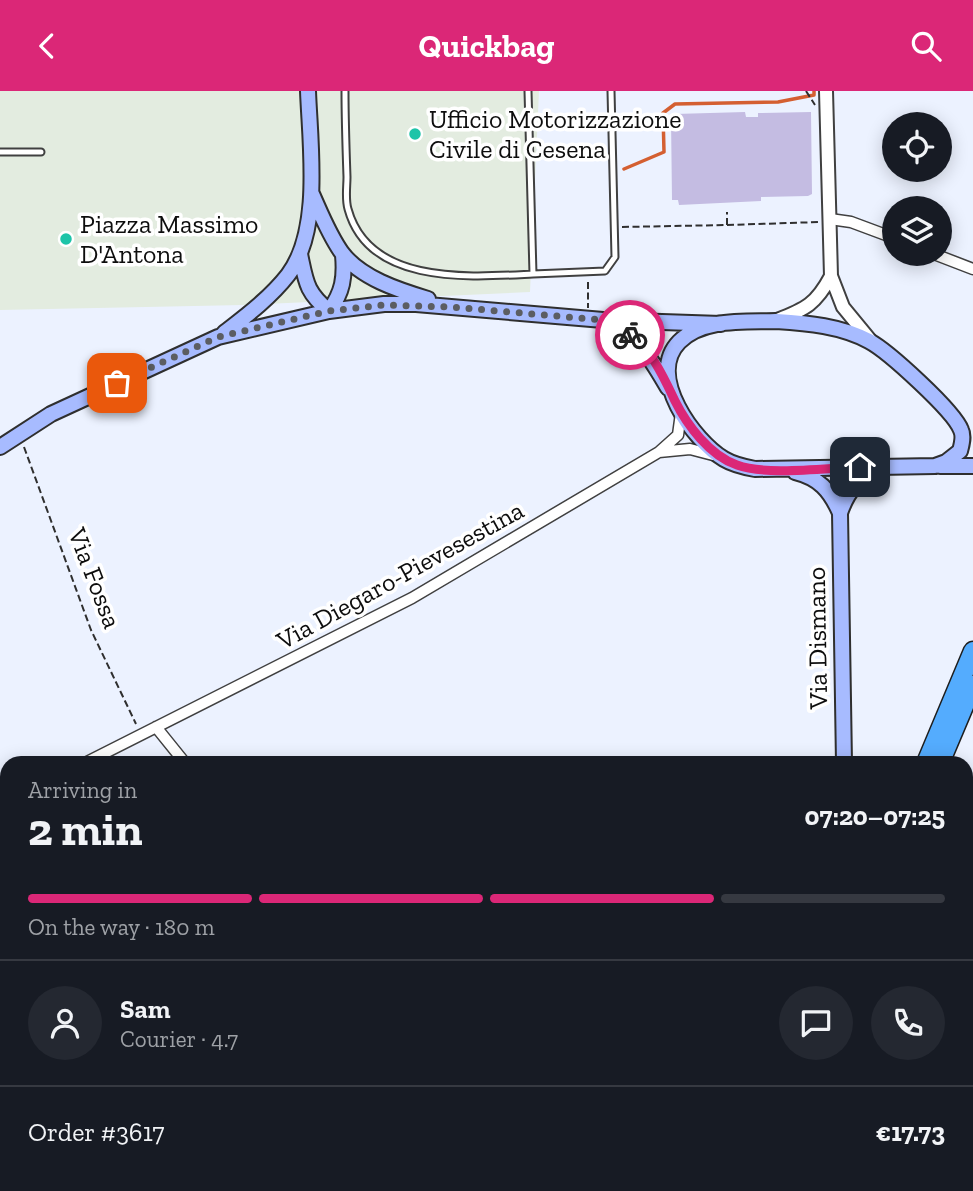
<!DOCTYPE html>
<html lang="en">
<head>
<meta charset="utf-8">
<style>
	:root { --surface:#171b24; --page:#242831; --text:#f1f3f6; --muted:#9ea1a6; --line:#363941; --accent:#db2777 }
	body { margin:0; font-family:"Zilla Slab",serif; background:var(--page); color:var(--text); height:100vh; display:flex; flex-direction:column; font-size:26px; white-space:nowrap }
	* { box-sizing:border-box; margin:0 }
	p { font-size:23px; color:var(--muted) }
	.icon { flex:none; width:38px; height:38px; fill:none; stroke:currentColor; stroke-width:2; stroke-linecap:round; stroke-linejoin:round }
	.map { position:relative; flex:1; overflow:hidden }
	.panel { position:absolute; left:0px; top:665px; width:973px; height:436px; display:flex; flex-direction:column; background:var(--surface); border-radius:21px 21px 0 0; box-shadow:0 4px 18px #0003 }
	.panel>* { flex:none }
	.controls { position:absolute; left:882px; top:21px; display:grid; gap:14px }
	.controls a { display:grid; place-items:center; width:70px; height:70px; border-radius:50%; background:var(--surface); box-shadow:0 4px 18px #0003; font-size:35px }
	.pin { position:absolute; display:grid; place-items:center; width:60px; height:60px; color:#fff; margin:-30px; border-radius:14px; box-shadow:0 4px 10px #0006 }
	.courier { position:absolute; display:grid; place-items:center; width:70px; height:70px; margin:-35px; border:5px solid #db2777; border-radius:50%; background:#fff; color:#222; box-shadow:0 2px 9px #0007 }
	.head em { font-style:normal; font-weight:800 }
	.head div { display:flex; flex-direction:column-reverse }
	.head { display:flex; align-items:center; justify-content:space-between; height:119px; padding:0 28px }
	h1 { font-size:46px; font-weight:800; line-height:52px }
	.bar { display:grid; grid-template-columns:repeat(4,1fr); gap:10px 7px; align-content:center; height:84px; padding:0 28px }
	.bar i { height:9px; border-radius:5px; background:var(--line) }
	.bar .on { background:var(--accent) }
	.bar p { grid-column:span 4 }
	.line { display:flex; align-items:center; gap:18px; padding:0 28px; border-top:2px solid var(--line) }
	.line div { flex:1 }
	.round { display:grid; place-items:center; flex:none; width:74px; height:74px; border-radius:37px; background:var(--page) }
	header { display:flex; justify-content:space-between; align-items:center; height:91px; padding:0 28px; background:var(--accent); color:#fff; font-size:32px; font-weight:800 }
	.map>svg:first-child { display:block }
	.industrial { fill:#e3ece0 }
	.cemetery { fill:#c4bce2 }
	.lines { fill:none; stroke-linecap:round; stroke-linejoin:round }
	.stream { stroke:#d45f31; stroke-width:3.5 }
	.service-casing { stroke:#404040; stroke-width:9 }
	.minor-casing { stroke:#404040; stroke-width:13 }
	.tertiary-casing { stroke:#404040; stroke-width:16 }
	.secondary-casing { stroke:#2f2f2f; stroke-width:18 }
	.trunk-casing { stroke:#1e1e1e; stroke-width:21 }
	.path { stroke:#2f2f2f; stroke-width:2; stroke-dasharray:7 3.5; stroke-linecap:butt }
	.service { stroke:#fff; stroke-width:5 }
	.minor { stroke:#fff; stroke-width:10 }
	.tertiary { stroke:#fff; stroke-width:12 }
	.secondary { stroke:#a7bbff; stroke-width:14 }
	.trunk { stroke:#54acfe; stroke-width:18 }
	.done { stroke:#5b5d62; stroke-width:7; stroke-dasharray:0 12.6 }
	.route { stroke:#db2777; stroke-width:9 }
	.poi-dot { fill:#1dc4a8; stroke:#fff; stroke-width:2.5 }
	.labels { text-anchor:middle; stroke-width:7; stroke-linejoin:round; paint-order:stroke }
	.poi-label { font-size:26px; fill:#0d0d0d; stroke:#fff; text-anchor:start }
	.street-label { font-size:26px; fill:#0d0d0d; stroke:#fff }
</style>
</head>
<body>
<header><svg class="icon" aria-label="back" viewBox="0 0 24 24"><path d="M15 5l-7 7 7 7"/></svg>Quickbag<svg class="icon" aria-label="search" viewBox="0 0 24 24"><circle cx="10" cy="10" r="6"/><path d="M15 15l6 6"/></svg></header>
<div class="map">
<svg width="973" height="1100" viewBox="0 0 973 1100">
	<rect width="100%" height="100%" fill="#ecf2ff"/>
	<path class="industrial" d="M0,0H539L530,201L243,214L0,219Z
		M966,1061H973V1100H785L788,1094H966Z"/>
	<path class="cemetery" d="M745,21L746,26H758V22L811,21L812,103L808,105L761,106V110L679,114L678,109H672L671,27H675V23Z"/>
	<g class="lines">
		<path class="stream" d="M624,78L664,61L663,22L675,13L778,11L814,4V0"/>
		<defs>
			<path id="service" d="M345,0C345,29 346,57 347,86C347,96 345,108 348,118C369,195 471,186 533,183
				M528,0L533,183L605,180L615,166L611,0
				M0,61H41"/>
			<path id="minor" d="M830,128L851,131L894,147
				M934,163L973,178
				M659,361L690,358L713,364
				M156,636L185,672
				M85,672L412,507L659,361L678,344L681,322
				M0,716L7,712
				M966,1059H973
				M355,1094V1100"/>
			<path id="tertiary" d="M826,0L831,185L843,216L871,250
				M777,229C806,218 816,213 831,185"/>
			<path id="secondary" d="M312,103C321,123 329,144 342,162C361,187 398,199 428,208
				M300,163C306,191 306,201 329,220
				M329,220C343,201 345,186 343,164
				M776,230C808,232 841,235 869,250C888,260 954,320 961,339C964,345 962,353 960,360L946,371L935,375L755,378C744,376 734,374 724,368C694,350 646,285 679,251C702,227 745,231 776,230Z
				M610,233C640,247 652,270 668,297
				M224,242C246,225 270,207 288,184C322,139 310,54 308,0
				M0,356L51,323L218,246L329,220L384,213H416L603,229L721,233
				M940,375H973
				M795,381C819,387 830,399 840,422
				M844,672L840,422C848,399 858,387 882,381
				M857,1094V1100"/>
			<path id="trunk" d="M926,672L973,560
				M940,672L973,594
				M741,1100L743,1094"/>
		</defs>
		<use href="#service" class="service-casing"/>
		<use href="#minor" class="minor-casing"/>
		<use href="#tertiary" class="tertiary-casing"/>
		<use href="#secondary" class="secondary-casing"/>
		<use href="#trunk" class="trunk-casing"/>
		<path class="path" d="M806,0L815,14
			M727,134L819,131
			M622,136L727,134V121
			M588,191V217
			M24,356L91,539L136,633"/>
		<use href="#service" class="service"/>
		<use href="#minor" class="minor"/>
		<use href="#tertiary" class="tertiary"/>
		<use href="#secondary" class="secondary"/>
		<use href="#trunk" class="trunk"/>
	</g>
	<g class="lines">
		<path class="done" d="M117,292L218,246L329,220L384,214L451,216L603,229L630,244"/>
		<path class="route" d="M630,244C651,258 664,287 675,310C687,334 710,365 737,374C767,385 826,377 860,376"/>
	</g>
	<g class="poi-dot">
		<circle cx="415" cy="43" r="7"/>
		<circle cx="66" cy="148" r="7"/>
	</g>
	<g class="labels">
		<g class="poi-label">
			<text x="429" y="37">Ufficio Motorizzazione<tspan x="429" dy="30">Civile di Cesena</tspan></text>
			<text x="80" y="142">Piazza Massimo<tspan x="80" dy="30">D'Antona</tspan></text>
		</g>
		<g class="street-label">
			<text transform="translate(400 484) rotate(-29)" y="9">Via Diegaro-Pievesestina</text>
			<text transform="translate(95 487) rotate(69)" y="9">Via Fossa</text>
			<text transform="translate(817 547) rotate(-91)" y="9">Via Dismano</text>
		</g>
	</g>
</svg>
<div class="controls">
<a><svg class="icon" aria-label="locate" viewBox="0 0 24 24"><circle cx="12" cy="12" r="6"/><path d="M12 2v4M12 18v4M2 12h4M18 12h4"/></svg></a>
<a><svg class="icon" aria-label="layers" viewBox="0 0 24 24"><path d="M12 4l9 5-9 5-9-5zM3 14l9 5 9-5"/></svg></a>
</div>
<div class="pin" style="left:117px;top:292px;background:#ea580c"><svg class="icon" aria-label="bag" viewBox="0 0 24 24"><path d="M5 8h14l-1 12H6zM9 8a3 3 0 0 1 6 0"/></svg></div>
<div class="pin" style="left:860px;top:376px;background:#1f2937"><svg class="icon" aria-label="home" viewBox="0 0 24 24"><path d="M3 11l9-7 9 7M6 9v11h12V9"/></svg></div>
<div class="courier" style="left:630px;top:244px"><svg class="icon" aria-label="bike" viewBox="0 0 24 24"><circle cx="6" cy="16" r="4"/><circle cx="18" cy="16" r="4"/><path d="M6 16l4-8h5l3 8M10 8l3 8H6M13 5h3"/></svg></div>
<section class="panel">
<div class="head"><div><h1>2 min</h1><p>Arriving in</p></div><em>07:20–07:25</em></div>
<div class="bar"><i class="on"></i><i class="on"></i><i class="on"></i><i></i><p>On the way · 180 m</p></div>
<div class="line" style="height:126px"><a class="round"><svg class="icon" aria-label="person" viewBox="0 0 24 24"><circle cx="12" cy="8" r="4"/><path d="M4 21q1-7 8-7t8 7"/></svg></a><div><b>Sam</b><p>Courier · 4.7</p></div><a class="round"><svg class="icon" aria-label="chat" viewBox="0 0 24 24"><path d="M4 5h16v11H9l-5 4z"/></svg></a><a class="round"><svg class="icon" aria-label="phone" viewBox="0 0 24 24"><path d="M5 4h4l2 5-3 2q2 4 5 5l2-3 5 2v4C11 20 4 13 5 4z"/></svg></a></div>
<div class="line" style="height:91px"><div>Order #3617</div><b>€17.73</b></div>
</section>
</div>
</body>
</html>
